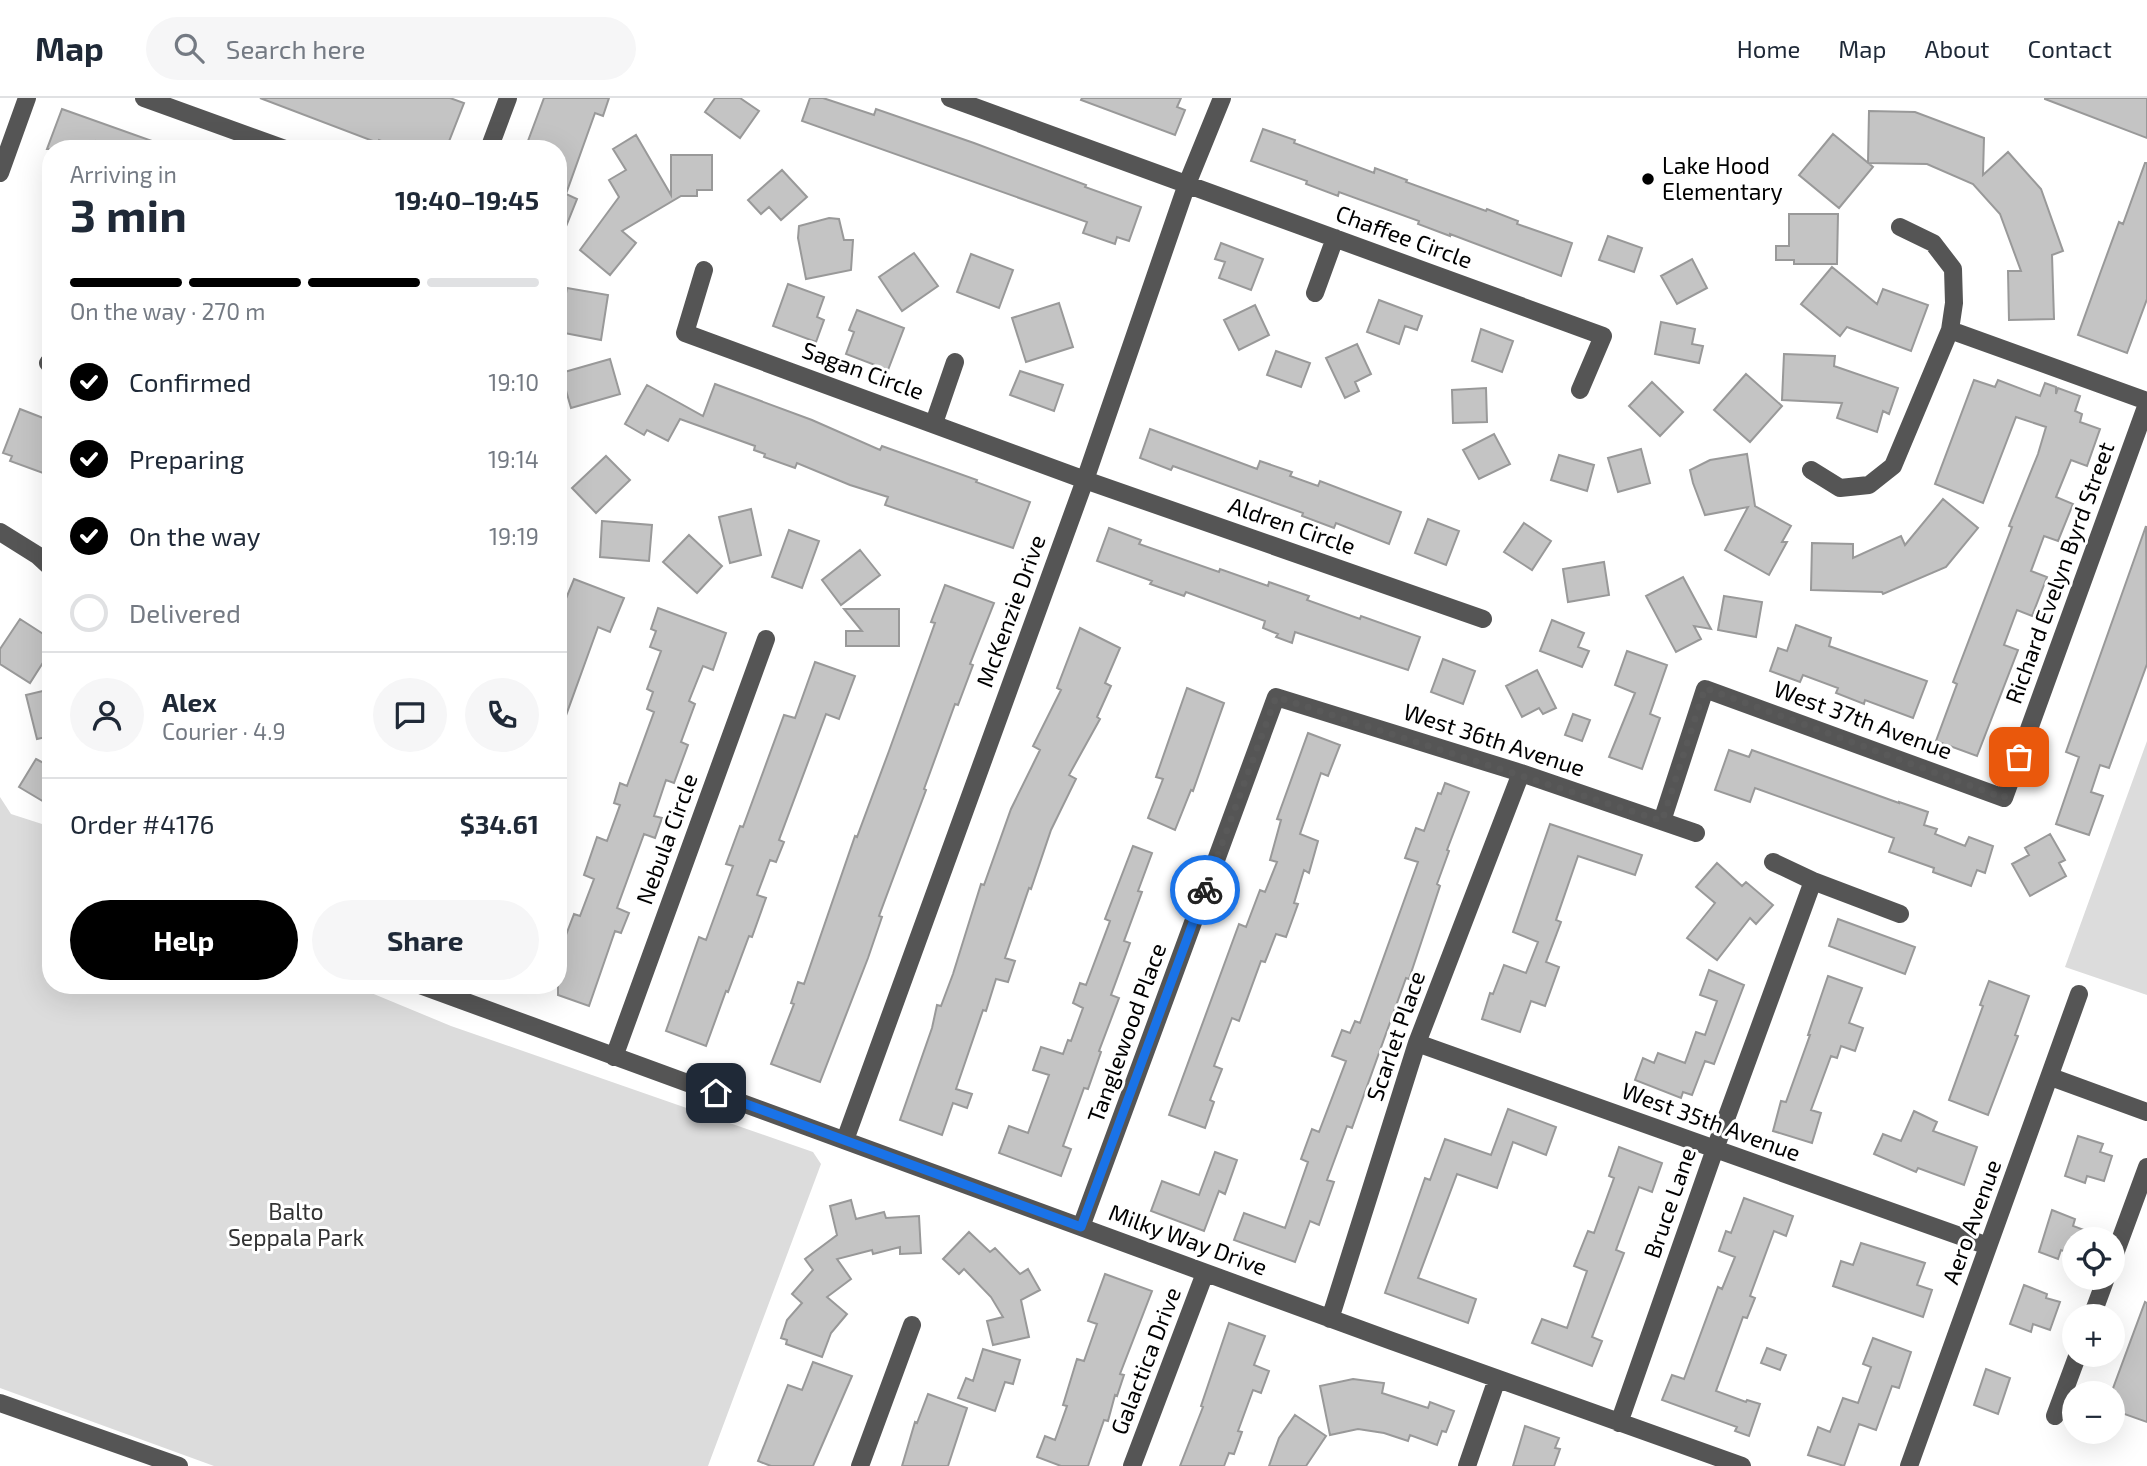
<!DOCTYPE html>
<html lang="en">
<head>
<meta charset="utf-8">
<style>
	:root { --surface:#fff; --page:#f6f6f7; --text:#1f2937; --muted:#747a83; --line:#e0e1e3; --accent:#000 }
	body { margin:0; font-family:"Exo 2",sans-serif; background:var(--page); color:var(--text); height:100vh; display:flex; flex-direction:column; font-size:26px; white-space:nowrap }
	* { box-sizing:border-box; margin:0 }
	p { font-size:23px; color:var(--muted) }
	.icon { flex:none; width:38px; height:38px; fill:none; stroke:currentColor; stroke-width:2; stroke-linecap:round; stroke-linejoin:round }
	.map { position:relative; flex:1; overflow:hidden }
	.details { position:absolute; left:42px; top:42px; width:525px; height:854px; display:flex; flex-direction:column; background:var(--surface); border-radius:28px; box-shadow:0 7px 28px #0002 }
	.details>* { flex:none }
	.controls { position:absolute; left:2062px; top:1129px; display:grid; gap:14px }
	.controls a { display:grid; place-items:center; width:63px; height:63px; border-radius:50%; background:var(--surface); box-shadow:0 7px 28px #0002; font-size:35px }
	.pin { position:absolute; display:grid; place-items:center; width:60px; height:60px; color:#fff; margin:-30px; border-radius:14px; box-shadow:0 4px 10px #0006 }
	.courier { position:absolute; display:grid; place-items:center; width:70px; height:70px; margin:-35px; border:5px solid #1a73e8; border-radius:50%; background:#fff; color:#222; box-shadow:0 2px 9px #0007 }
	.headline em { font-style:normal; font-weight:700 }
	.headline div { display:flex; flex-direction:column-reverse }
	.headline { display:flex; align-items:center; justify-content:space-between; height:119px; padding:0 28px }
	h1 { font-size:46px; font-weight:700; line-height:52px }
	.bar { display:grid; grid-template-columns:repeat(4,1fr); gap:10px 7px; align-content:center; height:84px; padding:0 28px }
	.bar i { height:9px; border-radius:5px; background:var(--line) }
	.bar .active { background:var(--accent) }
	.bar p { grid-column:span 4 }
	.line { display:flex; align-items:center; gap:18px; padding:0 28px; border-top:2px solid var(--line) }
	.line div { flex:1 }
	.round { display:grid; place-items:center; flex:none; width:74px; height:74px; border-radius:37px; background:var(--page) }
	ol { padding:0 28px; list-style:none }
	li { display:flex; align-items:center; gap:21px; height:77px }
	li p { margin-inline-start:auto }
	li .icon { padding:7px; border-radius:50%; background:var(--accent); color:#fff; stroke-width:4 }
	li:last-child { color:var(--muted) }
	li i { width:38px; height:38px; border:4px solid var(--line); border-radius:50% }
	.cta { display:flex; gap:14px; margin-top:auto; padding:14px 28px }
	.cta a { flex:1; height:80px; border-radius:42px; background:var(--accent); color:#fff; font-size:28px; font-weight:700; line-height:80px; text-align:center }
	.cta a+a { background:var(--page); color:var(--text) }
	header { display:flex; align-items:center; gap:42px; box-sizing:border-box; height:98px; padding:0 35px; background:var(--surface); border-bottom:2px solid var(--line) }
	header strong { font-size:33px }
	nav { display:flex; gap:38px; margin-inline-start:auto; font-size:24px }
	.search { width:490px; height:63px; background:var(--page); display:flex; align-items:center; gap:18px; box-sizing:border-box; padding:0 24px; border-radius:38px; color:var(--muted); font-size:26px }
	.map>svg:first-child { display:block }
	.green { fill:#dcdcdc }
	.building { fill:#c4c4c4; stroke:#999; stroke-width:2 }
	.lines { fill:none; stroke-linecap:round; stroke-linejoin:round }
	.minor { stroke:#555; stroke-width:18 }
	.done { stroke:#595959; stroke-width:7; stroke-dasharray:0 12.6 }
	.route { stroke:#1a73e8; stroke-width:9 }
	.poi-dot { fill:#000; stroke:#fff; stroke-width:2.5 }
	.labels { text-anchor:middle; stroke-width:6; stroke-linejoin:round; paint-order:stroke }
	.poi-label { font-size:23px; fill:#000; stroke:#fff; text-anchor:start }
	.street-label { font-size:23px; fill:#000; stroke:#fff }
	.park-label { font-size:23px; fill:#333; stroke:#fff }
</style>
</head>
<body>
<header>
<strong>Map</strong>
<div class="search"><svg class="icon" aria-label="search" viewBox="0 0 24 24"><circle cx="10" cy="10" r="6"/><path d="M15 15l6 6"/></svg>Search here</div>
<nav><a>Home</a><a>Map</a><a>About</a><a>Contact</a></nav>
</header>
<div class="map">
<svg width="2147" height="1368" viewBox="0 0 2147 1368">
	<rect width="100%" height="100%" fill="#fff"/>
	<path class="green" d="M2147,643V897L2065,869Z
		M0,699L11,716L42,726L51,723V887H352L451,928L813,1054L821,1066L708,1368H214L0,1290Z"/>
	<path class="building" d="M260,0H450L464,5L446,51H402L379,42L378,45Z
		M544,0H609L603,18L595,15L566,96L577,101L559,146L558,51H525Z
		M715,0H740L759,13L740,40L705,14Z
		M810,0H823L874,17L876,11L974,45L1086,87L1085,89L1141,109L1129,143L1117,139L1115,146L1083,135L1087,124L802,23Z
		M1082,0H1181L1177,9L1185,12L1175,37L1081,2Z
		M2045,0H2147V40L2045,1Z
		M62,11L169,49L168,51H117L96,43L93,51H47Z
		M1869,13L1915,14L1984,40L1983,77L2008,54L2041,91L2063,153L2052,157L2054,221L2009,222L2008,173H2021L2000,116L1973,86L1927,66L1868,65Z
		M1263,31L1295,42L1294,45L1374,75L1375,70L1407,82L1406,84L1486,113L1487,111L1518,123L1517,126L1572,145L1561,178L1450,136V138L1418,126L1419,123L1339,94L1338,98L1306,86L1307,83L1251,63Z
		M1833,36L1873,69L1839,110L1799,77Z
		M636,37L671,97V57H712V92H697V98H681L622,133L636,145L610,177L580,152L619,99L609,82L626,72L613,51Z
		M2145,65H2147V201L2127,255L2078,237L2101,173L2119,124L2123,126Z
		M782,72L807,99L781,122L769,109L761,116L748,102Z
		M1789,116H1838L1837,166H1794V162H1776V148H1789Z
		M829,120L839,121L844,142H853L851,172L806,181L798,140L799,128Z
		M1608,138L1642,150L1634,174L1599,162Z
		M1221,145L1263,161L1251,192L1219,180L1225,164L1215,161Z
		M914,155L938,188L902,213L879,179Z
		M971,156L1013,172L999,210L957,194Z
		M1692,161L1707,190L1677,206L1661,178Z
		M1832,169L1877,206L1883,191L1928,207L1911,253L1847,229L1840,238L1801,206Z
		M788,186L824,199L817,219L824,222L816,244L773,228Z
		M567,190L608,197L601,242L559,234Z
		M1379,202L1422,218L1417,232L1405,228L1399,246L1367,234Z
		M1059,205L1073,249L1026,264L1012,220Z
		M1255,207L1269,237L1239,252L1224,222Z
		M857,212L904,230L888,272L846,256L854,234L849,232Z
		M1661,224L1695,231L1692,246L1703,248L1699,265L1655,256Z
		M1481,231L1513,243L1502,274L1472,263Z
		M1357,246L1371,276L1355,284L1359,293L1345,300L1326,260Z
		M1276,253L1310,265L1301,289L1267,277Z
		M1784,256L1835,258L1834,268L1898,290L1889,316L1883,313L1877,334L1837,320L1842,305L1782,302Z
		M610,261L620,296L571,310L561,275Z
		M1020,273L1063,287L1054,313L1010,297Z
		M1746,276L1782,308L1750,344L1714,312Z
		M1974,282L1995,289L1998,282L2040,298L2045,285L2056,289V296L2058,290L2080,298L2075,313L2082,316L2080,324L2100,331L2087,368L2071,362L2056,399L2073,406L2058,443L2044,438L2031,473L2047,479L2032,518L2017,512L2004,547L2018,552L1977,658L1936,643L1957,586L1953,584L2012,429L2009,428L2038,356L2046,329L2016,319L1983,405L1935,386Z
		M1652,284L1683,314L1660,338L1629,308Z
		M715,286L812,322L880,352L882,348L977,382L976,384L1030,404L1013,450L885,407L888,399L850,387L797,365L795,370L764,359L765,356L754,352L755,348L680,321L668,343L647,332L644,337L625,326L647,287L703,318Z
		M1486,290L1487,324L1453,325L1452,292Z
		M20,311L51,323V355L43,375L10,363L12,358L3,355Z
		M1150,331L1257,371L1260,363L1292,374L1290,378L1318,388L1320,383L1401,414L1389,446L1336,425L1334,430L1302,418L1303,415L1173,368L1171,372L1140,360Z
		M1494,336L1510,366L1479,381L1463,352Z
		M1641,351L1650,385L1618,394L1608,360Z
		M1747,356L1755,408L1791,428L1782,444H1787L1769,477L1725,452L1748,409L1705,417L1693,385L1690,372L1710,362Z
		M1559,357L1594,367L1587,393L1551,382Z
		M606,358L630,382L596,415L572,390Z
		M1943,401L1978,430L1946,469L1883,496L1882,494L1811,492L1812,445L1853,446V460L1901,438L1905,447Z
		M751,411L761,457L730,465L719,419Z
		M1428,421L1459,433L1446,467L1415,455Z
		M602,423L652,427L649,463L600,459Z
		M1524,425L1551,443L1532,472L1504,454Z
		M2146,428L2147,566L2109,670L2100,667L2091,694L2103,698L2089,737L2056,726L2079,659L2066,654Z
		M1109,430L1141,442L1139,446L1219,474L1220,471L1268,488L1269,484L1309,498L1307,502L1360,521L1361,518L1420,539L1408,572L1295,534L1292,545L1276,539L1278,536L1263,530L1265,523L1186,494L1184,498L1150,486L1152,483L1097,463Z
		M789,432L819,443L802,490L772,479Z
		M689,437L722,468L697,495L663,464Z
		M860,452L880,477L841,507L822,482Z
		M1604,464L1609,497L1568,504L1563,471Z
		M1683,479L1711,531L1694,528L1701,541L1676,554L1646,498Z
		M574,481L624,500L610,534L598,529L560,634L558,633V520Z
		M945,487L994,505L970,566L973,567L958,607L955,606L924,691L926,692L879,818L882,819L868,860L820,984L771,966L794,906L791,905L798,884L804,886L855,738L857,739L889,653L935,525L931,524Z
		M1724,498L1762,504L1756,539L1718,532Z
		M658,510L726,535L713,572L703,568L689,603L695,606L681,644L688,647L674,685L666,682L654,718L662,720L655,740L644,736L617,810L629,815L621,835L615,833L589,908L558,897V858L574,816L580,818L594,781L584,777L597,739L607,743L620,707L614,705L620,685L627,688L654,614L647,611L653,594L647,591L661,553L650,549L656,533L651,531Z
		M844,511H899V548H846V533H862Z
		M20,521L51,541V552L30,585L0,566V551Z
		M1552,522L1584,535L1578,549L1589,553L1582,569L1540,553Z
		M1796,527L1831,540L1829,548L1927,583L1913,620L1865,602L1864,606L1836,595L1838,590L1803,577L1800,584L1770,573L1778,550L1787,553Z
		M1080,530L1120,550L1105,585L1111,588L1097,619L1100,621L1069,677L1076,681L1051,732L1031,791L1029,790L1005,860L1015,863L1008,884L996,881L986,913L983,912L956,991L972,996L967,1010L953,1005L942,1037L900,1022L932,930L937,907L941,908L953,876L981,786L984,787L1011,711L1040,652L1033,648L1061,592L1057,590Z
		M1627,553L1667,567L1650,616L1660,620L1642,671L1609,659L1635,595L1615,587Z
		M1443,561L1475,573L1463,606L1431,594Z
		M815,564L855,578L839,621L826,616L779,742L784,744L776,764L770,762L757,797L766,800L752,839L749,838L728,894L726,893L706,948L666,933L699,839L706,842L733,768L726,766L740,728L743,729L784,617L795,620Z
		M1537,572L1556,610L1543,616L1539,610L1522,619L1506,588Z
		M1187,590L1224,605L1193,693L1191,692L1175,732L1148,720L1163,681L1156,679Z
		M51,591V638L37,641L26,597Z
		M1573,616L1590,622L1582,643L1565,637Z
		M1308,635L1340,647L1328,678L1321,675L1300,736L1318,743L1309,775L1304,772L1294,805L1298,806L1286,839L1276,836L1265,864L1261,863L1239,923L1232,920L1214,968L1222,971L1210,1002L1214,1004L1205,1030L1169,1017L1239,826L1246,829L1260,792L1265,794L1277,764L1270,762L1281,722L1277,721Z
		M1729,652L1749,659L1752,652L1899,705V704L1928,714L1924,727L1937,731L1935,736L1965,748L1969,739L1993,748L1985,775L1977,772L1971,788L1933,774L1934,770L1889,754L1894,740L1755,690L1750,704L1715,692Z
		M36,661L51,669V708L19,689Z
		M1445,685L1469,694L1447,752L1449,753L1437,786L1440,788L1409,881L1406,880L1352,1030L1347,1028L1327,1082L1334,1084L1319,1127L1310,1123L1295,1164L1234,1142L1244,1115L1285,1130L1308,1064L1301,1061L1312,1031L1319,1034L1346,963L1332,958L1342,932L1350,935L1355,923L1360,925L1418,764L1405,760L1416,730L1424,733L1438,695L1441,696Z
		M1550,726L1642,757L1635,777L1578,758L1556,822L1561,824L1546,864L1559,869L1545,908L1531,903L1520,934L1482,921L1490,895L1493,896L1504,867L1526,875L1538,844L1513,834Z
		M2050,736L2065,762L2059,765L2066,778L2030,798L2012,766L2029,757L2025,750Z
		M1133,748L1152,755L1138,793L1142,794L1124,843L1130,845L1111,897L1119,900L1099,953L1101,954L1088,991L1084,990L1063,1048L1071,1051L1061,1078L999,1055L1009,1028L1028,1035L1049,977L1033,972L1041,949L1063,956L1068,942L1071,943L1083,910L1073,905L1080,885L1086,887L1110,823L1105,821Z
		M1717,765L1742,788L1746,784L1773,807L1756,826L1750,820L1717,862L1687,840L1715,805L1696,789Z
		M1838,821L1915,849L1905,876L1829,848Z
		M1709,872L1744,887L1714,966L1705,963L1692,997L1683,994L1681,1000L1635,982L1643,960L1654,965L1658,955L1685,965L1696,934L1705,937L1717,903L1700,897Z
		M1828,878L1862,890L1849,925L1863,930L1855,953L1841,948L1837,960L1831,958L1811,1012L1821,1015L1812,1045L1773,1033L1781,1003L1786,1004L1810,937H1808Z
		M1989,883L2029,898L2015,937L2018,938L1988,1017L1949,1002L1983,908L1980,907Z
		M1508,1011L1556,1029L1546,1057L1513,1044L1497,1090L1457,1076L1418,1180L1476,1201L1468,1225L1385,1195L1425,1080L1430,1082L1445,1041L1491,1057Z
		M1914,1013L1937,1024L1933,1033L1977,1049L1964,1087L1918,1070L1916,1074L1874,1056L1883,1036L1901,1043Z
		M2078,1038L2103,1046L2100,1054L2112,1058L2104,1083L2087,1078L2085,1085L2065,1078Z
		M1619,1049L1662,1065L1652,1094L1639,1089L1616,1152L1624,1155L1592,1239L1602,1243L1592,1268L1532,1245L1542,1221L1567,1230L1587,1173L1574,1168L1588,1133L1594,1135L1614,1080L1609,1078Z
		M1215,1054L1237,1062L1225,1096L1219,1093L1204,1133L1151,1113L1162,1083L1199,1097Z
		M1744,1100L1793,1118L1786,1138L1774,1133L1750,1198L1755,1200L1747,1220L1743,1219L1716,1293L1746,1304L1747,1302L1760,1306L1749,1338L1735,1333L1737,1329L1662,1302L1672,1277L1684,1281L1718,1189L1722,1191L1735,1159L1719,1153L1726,1133L1731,1135Z
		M851,1102L856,1121L884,1114L886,1120L919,1118L921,1155L900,1156V1149L873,1156L872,1152L837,1161L851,1181L827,1199L847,1216L831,1235L822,1259L786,1246L787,1242L781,1240L787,1222L802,1205L792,1196L813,1172L805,1161L837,1137L830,1108Z
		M2052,1112L2075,1121L2073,1128L2103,1139L2102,1141H2074V1157L2061,1152L2058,1161L2039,1154Z
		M969,1134L990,1154L995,1150L1020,1176L1028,1171L1040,1192L1021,1202L1029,1239L993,1247L987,1223L1003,1219L991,1199L964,1171L959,1176L943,1161Z
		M1861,1145L1925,1165L1917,1187L1932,1192L1923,1219L1833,1188L1841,1163L1853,1167Z
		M1105,1176L1152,1193L1120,1276L1124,1277L1117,1298L1115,1297L1108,1323L1104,1322L1088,1368H1061L1037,1359L1045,1338L1055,1342L1067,1308L1063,1307L1077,1261L1084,1263L1097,1226L1088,1223Z
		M2024,1187L2047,1196L2046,1200L2060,1204L2050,1232L2033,1226L2031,1234L2010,1226Z
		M2145,1204L2147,1205V1324L2113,1312L2117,1301L2112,1299V1293Z
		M1229,1225L1265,1238L1254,1267L1269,1273L1261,1295L1253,1292L1238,1333L1242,1334L1234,1356L1229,1355L1224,1368H1180L1203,1309L1201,1308Z
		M1873,1240L1911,1254L1899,1290L1892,1288L1876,1332L1859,1326L1844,1368L1808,1357L1818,1329L1830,1334L1843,1300L1858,1305L1871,1269L1863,1266Z
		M1767,1250L1786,1257L1780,1272L1761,1265Z
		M983,1251L1020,1262L1013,1286L1005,1284L995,1313L958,1300L966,1280L973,1283Z
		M813,1264L852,1278L813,1368H771L758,1363L788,1287L802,1292Z
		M1986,1271L2010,1280L1998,1316L1974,1307Z
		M1353,1281L1384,1285L1382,1295L1428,1310L1430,1304L1454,1313L1446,1334L1442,1333L1437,1347L1410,1337L1408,1343L1384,1335L1358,1331L1330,1337L1320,1288Z
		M928,1296L967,1310L948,1368H902L915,1324L917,1325Z
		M1295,1317L1326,1338L1306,1368H1269L1279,1340Z
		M1525,1328L1559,1340L1555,1350L1560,1351L1554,1368H1513Z"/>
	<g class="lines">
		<path class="minor" d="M144,0L285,51
			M950,0L1603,238L1580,292
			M489,51L508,0
			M0,75L27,0
			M704,172L685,235L1085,382L1483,521
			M1315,195L1335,140
			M1950,232L2147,303
			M48,265L51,266
			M934,325L955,264
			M1811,372L1840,390L1869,387L1893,368L1950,232L1954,205L1953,171L1933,145L1900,129
			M0,434L37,457L51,470
			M1662,723L1705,591L2004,700L2147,306
			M1773,764L1813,783L1900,816
			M420,887L1392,1243L1742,1368
			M1417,945L1988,1148
			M614,959L766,541
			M2051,979L2147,1014
			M845,1042L1085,382L1187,86L1222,0
			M1081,1129L1276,599L1521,675L1696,735
			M2112,1164L2147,1069
			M2092,1218L2106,1180
			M1330,1221L1417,945L1521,675
			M0,1305L179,1368
			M2055,1318L2078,1256
			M1619,1325L1715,1051L1813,783
			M860,1368L912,1227
			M1132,1368L1205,1175
			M1467,1368L1497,1281
			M1909,1368L2079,896"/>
	</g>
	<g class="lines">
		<path class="done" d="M1205,792L1276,599L1662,723L1705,590L2004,700L2019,659"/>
		<path class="route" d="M716,995L1081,1129L1205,792"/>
	</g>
	<circle class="poi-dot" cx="1648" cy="81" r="7"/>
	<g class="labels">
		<g class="poi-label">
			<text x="1662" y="76">Lake Hood<tspan x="1662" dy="26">Elementary</tspan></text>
		</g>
		<g class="street-label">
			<text transform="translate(1404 139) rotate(20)" y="8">Chaffee Circle</text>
			<text transform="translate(863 273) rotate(20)" y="8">Sagan Circle</text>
			<text transform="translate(1292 428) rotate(19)" y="8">Aldren Circle</text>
			<text transform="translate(2060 475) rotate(-70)" y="8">Richard Evelyn Byrd Street</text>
			<text transform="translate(1011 513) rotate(-70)" y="8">McKenzie Drive</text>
			<text transform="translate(1863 622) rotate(20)" y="8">West 37th Avenue</text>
			<text transform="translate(1494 642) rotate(18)" y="8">West 36th Avenue</text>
			<text transform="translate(667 741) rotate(-70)" y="8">Nebula Circle</text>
			<text transform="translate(1127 935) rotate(-70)" y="8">Tanglewood Place</text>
			<text transform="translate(1396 938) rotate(-71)" y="8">Scarlet Place</text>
			<text transform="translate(1711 1024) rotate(20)" y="8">West 35th Avenue</text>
			<text transform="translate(1670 1105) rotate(-71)" y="8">Bruce Lane</text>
			<text transform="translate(1972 1124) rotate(-70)" y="8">Aero Avenue</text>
			<text transform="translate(1188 1142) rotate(20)" y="8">Milky Way Drive</text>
			<text transform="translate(1146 1263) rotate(-69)" y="8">Galactica Drive</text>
		</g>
		<g class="park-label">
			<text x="296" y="1122">Balto<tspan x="296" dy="26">Seppala Park</tspan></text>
		</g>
	</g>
</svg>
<div class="controls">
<a><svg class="icon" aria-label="locate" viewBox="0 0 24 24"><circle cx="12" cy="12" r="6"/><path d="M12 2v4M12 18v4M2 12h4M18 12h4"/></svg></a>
<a>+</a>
<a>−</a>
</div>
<div class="pin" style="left:2019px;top:659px;background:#ea580c"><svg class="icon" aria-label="bag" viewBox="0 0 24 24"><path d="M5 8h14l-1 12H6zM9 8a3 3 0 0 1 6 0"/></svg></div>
<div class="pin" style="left:716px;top:995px;background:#1f2937"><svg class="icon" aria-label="home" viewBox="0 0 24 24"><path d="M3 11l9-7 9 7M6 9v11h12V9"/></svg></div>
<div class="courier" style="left:1205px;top:792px"><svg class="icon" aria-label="bike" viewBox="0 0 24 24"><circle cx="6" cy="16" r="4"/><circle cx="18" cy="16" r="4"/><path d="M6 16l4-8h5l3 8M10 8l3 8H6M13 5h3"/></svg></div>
<section class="details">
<div class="headline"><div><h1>3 min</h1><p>Arriving in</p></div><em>19:40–19:45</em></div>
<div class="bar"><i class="active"></i><i class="active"></i><i class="active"></i><i></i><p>On the way · 270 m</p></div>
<ol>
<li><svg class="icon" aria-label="check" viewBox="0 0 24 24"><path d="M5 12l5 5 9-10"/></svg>Confirmed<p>19:10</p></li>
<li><svg class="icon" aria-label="check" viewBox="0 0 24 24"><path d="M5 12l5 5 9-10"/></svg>Preparing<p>19:14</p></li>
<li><svg class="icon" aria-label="check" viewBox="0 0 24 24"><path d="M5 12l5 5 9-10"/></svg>On the way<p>19:19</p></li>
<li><i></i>Delivered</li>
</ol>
<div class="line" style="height:126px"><a class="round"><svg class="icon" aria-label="person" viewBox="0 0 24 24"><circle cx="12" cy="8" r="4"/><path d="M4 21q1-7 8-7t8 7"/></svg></a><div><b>Alex</b><p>Courier · 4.9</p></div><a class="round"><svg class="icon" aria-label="chat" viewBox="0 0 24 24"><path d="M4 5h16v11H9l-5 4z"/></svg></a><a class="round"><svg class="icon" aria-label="phone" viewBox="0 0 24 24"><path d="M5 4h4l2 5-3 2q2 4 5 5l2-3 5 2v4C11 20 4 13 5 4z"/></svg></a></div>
<div class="line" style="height:91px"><div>Order #4176</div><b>$34.61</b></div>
<div class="cta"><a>Help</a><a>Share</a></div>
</section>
</div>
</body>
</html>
